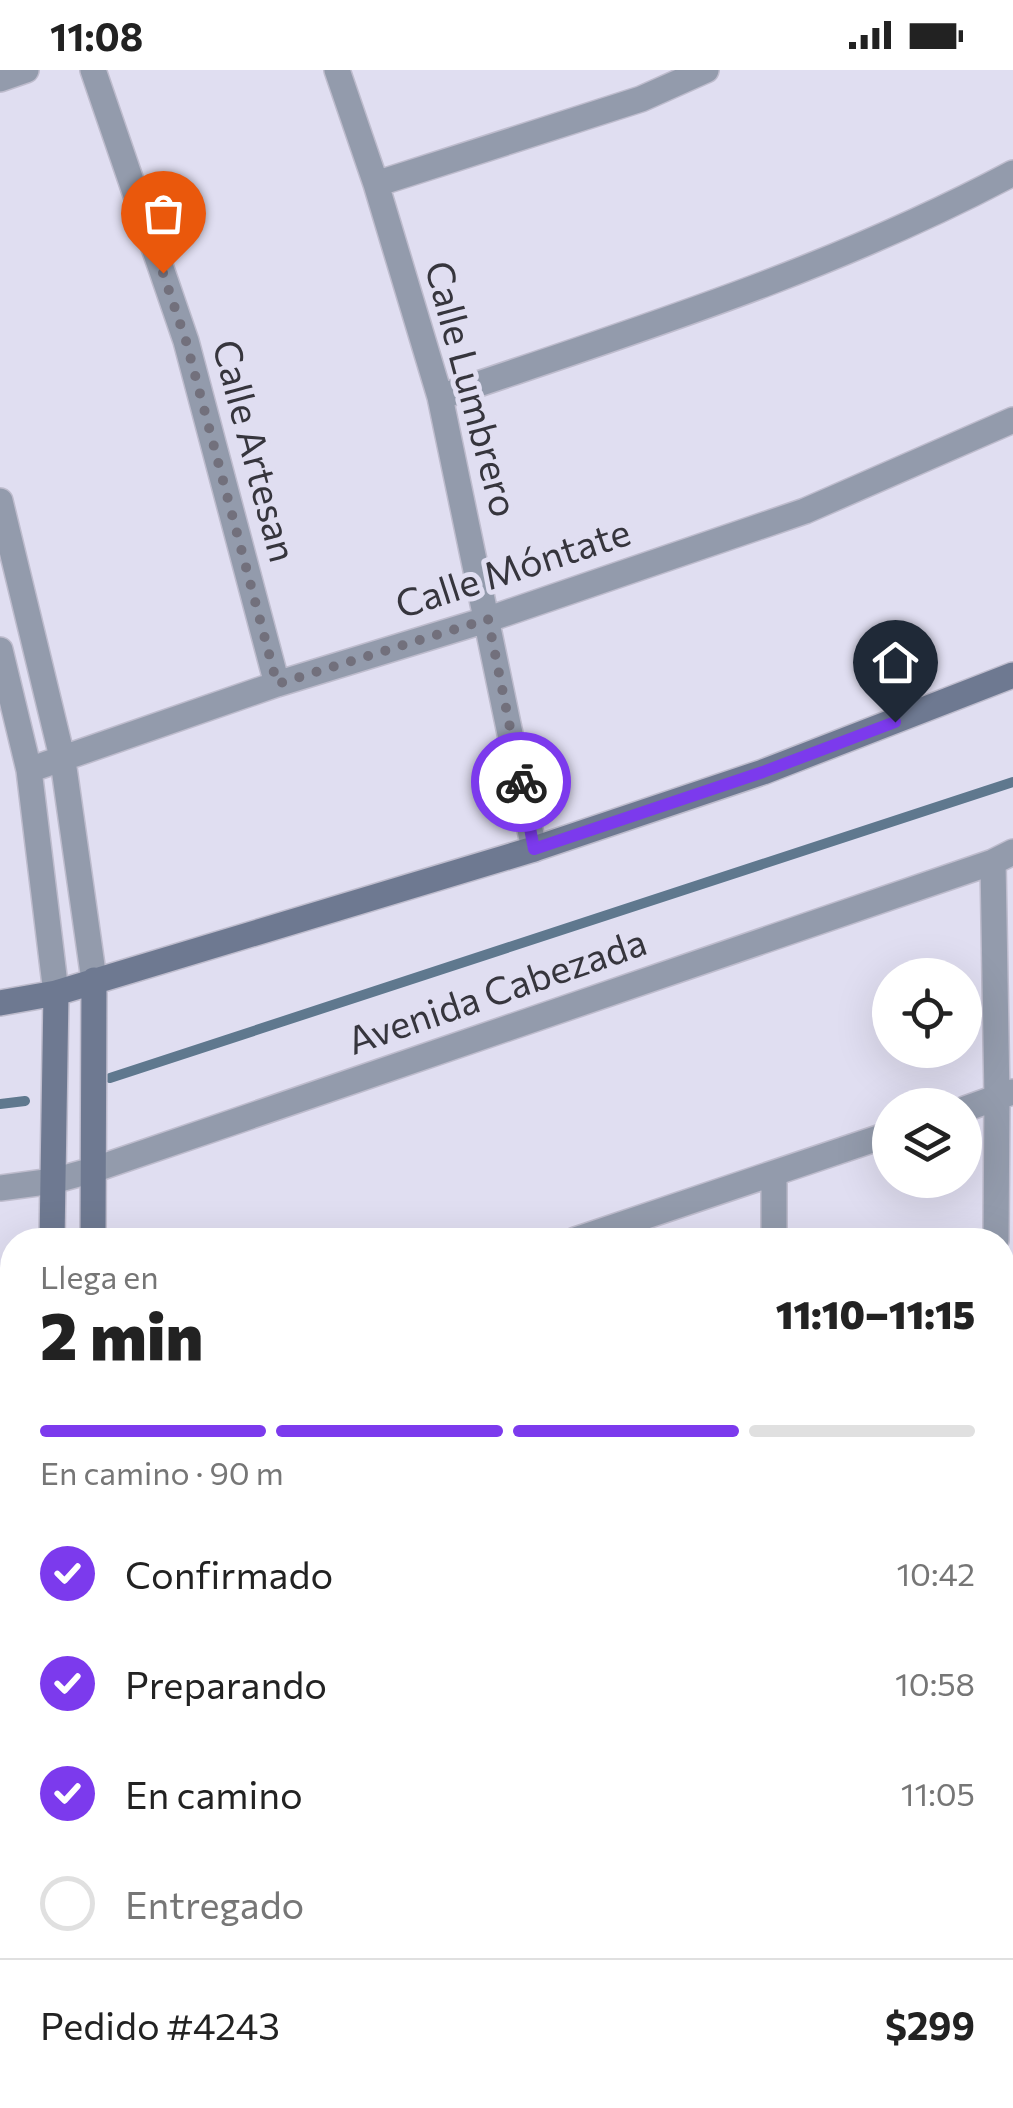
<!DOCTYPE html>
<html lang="es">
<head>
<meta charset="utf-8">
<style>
	:root { --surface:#fff; --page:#f2f2f2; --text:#222; --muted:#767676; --line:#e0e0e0; --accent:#7c3aed }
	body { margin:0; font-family:Commissioner,sans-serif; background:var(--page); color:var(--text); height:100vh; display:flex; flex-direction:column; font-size:38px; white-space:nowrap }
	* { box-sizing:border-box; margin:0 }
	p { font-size:32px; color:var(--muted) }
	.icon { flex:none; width:55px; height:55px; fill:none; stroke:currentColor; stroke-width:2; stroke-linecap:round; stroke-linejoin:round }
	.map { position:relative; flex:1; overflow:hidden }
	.drawer { position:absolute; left:0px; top:1158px; width:1015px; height:882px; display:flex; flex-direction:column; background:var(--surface); border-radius:40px 40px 0 0; box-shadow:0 10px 40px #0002 }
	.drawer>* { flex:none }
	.controls { position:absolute; left:872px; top:888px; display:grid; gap:20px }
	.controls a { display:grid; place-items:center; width:110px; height:110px; border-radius:50%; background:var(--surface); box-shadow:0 10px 40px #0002; font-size:50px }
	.pin { position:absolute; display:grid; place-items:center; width:85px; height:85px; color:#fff; margin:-102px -42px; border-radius:50% 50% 50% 0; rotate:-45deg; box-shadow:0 0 10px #0007 }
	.pin .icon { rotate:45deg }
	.courier { position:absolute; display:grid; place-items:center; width:100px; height:100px; margin:-50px; border:8px solid #7c3aed; border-radius:50%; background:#fff; color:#222; box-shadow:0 2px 12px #0007 }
	.summary em { font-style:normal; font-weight:800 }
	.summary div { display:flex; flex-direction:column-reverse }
	.summary { display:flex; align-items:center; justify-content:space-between; height:170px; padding:0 40px }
	h1 { font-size:65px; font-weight:800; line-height:75px }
	.bar { display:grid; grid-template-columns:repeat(4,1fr); gap:15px 10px; align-content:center; height:120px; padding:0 40px }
	.bar i { height:12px; border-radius:8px; background:var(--line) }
	.bar .current { background:var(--accent) }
	.bar p { grid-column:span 4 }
	.line { display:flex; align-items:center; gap:25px; padding:0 40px; border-top:2px solid var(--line) }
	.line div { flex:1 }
	ol { padding:0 40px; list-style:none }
	li { display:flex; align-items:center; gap:30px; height:110px }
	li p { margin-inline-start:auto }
	li .icon { padding:10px; border-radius:50%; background:var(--accent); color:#fff; stroke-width:4 }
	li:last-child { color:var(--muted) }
	li i { width:55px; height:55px; border:5px solid var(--line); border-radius:50% }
	.status { display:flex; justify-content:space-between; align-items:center; height:70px; padding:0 50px; background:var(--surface); direction:ltr }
	.status svg { height:28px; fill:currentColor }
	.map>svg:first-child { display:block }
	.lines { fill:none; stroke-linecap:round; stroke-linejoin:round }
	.stream { stroke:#5f788e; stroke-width:10 }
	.street-casing { stroke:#bebccd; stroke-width:28 }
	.secondary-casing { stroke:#bebccd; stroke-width:28 }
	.street { stroke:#939bac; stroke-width:25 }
	.secondary { stroke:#6e7991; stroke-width:25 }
	.done { stroke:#72707c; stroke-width:10; stroke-dasharray:0 18 }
	.route { stroke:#7c3aed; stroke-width:12 }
	.labels { text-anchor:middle; stroke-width:10; stroke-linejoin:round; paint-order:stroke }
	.street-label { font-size:38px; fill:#36353d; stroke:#e0def1 }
</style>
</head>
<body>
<div class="status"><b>11:08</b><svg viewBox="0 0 49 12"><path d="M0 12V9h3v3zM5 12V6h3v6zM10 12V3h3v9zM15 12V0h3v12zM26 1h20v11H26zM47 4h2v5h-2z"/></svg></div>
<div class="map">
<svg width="1013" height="2038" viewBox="0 0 1013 2038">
	<rect width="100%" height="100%" fill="#e0def1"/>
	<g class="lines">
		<path class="stream" d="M110,1008L1013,712
			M0,1034L25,1031"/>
		<defs>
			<path id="street" d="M93,0L186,271L277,614
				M337,0L376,114L440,327L534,779
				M0,9L26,0
				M376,114L641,29L706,0
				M440,327C634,261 831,200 1013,103
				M0,431L63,691L94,910
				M0,580L29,700L56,923
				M29,700L277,614L489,549L805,441L1013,350
				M993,792L997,1028L996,1170
				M965,1039L1012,1022
				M0,1118L53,1111L93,1100L993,792L1013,782
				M575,1170L890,1064
				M774,1170V1104
				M1002,1284L1013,1279
				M0,1339L12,1338
				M1002,1543L1013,1538
				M0,1564L12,1563
				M331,2028V2038
				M551,2028V2038
				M998,2028V2038
				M769,2038V2028"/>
			<path id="secondary" d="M0,933L56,923L534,779L763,702L1013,605
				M52,1170L56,923
				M93,1170L94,910
				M52,2028V2038
				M90,2028L91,2038"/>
		</defs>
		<use href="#street" class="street-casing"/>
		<use href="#secondary" class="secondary-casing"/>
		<use href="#street" class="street"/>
		<use href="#secondary" class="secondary"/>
	</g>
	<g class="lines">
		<path class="done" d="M163,203L186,271L277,614L488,549L521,712"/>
		<path class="route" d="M521,712L534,779L763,702L895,652"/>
	</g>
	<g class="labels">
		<g class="street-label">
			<text transform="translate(471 319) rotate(75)" y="13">Calle Lumbrero</text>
			<text transform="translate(254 381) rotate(75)" y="13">Calle Artesan</text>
			<text transform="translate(513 499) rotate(-18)" y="13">Calle Móntate</text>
			<text transform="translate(497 922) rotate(-19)" y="13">Avenida Cabezada</text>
		</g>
	</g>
</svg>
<div class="controls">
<a><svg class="icon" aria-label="locate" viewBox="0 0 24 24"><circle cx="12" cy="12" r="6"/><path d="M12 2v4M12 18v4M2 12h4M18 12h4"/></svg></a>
<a><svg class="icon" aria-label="layers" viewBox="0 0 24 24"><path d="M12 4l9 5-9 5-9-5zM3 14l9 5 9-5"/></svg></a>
</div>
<div class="pin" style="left:163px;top:203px;background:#ea580c"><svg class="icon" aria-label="bag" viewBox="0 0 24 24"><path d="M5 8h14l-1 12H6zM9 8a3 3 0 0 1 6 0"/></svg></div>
<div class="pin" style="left:895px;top:652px;background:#1f2937"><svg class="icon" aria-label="home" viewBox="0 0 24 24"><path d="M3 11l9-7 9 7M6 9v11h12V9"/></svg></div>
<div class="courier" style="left:521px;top:712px"><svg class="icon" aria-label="bike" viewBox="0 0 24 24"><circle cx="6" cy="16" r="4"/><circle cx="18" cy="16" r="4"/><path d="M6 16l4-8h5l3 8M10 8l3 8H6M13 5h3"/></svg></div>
<section class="drawer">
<div class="summary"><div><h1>2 min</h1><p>Llega en</p></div><em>11:10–11:15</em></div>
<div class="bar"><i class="current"></i><i class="current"></i><i class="current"></i><i></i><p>En camino · 90 m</p></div>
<ol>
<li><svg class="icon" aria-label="check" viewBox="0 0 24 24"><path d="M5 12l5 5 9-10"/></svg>Confirmado<p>10:42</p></li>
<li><svg class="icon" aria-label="check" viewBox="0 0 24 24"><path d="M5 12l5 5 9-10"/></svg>Preparando<p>10:58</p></li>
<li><svg class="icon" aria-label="check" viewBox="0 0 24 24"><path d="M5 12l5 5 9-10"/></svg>En camino<p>11:05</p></li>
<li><i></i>Entregado</li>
</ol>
<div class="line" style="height:130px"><div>Pedido #4243</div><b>$299</b></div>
</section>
</div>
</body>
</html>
